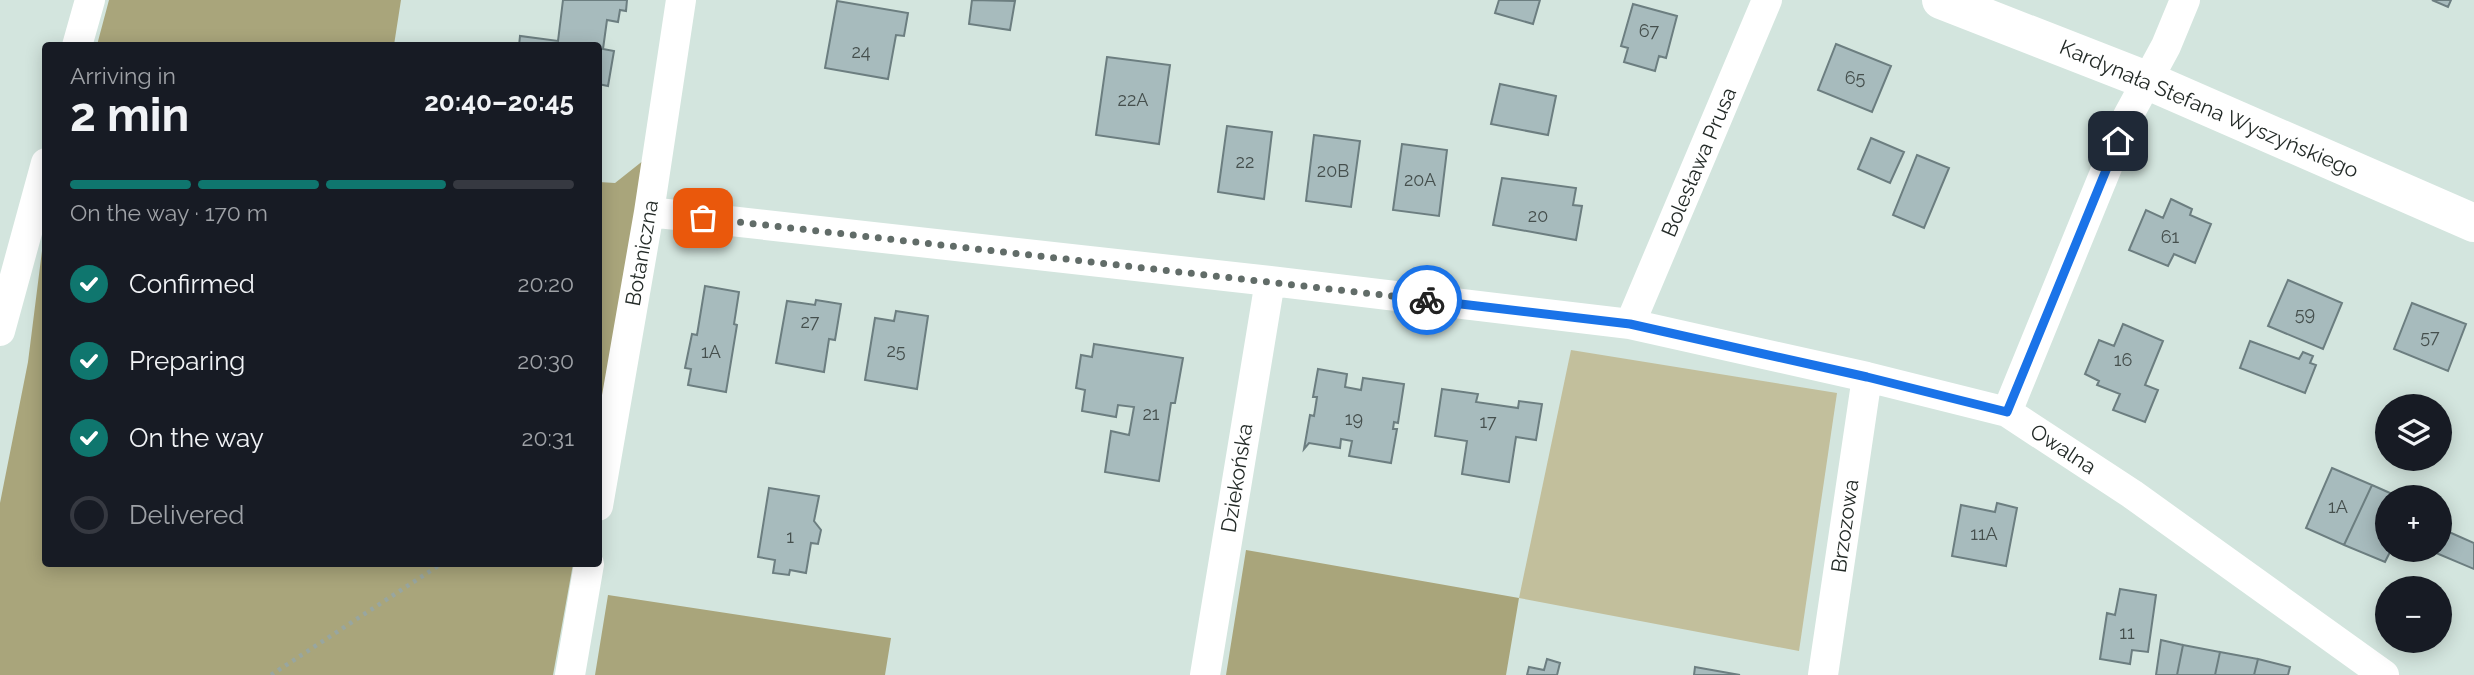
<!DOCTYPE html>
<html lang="en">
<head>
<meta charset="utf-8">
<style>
	:root { --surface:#171b24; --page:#242831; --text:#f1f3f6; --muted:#9ea1a6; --line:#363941; --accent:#0f766e }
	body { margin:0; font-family:Raleway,sans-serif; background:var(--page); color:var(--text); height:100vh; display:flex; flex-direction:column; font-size:26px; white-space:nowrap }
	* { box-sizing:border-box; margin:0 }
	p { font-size:23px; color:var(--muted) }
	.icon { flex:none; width:38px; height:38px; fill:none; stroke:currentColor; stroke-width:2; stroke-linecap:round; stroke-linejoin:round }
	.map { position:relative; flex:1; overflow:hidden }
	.sheet { position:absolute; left:42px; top:42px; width:560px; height:525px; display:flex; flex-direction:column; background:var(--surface); border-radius:7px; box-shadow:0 4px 18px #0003 }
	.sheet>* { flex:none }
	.tools { position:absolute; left:2375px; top:394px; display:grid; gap:14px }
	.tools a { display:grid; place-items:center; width:77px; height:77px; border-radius:50%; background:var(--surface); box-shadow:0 4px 18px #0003; font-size:35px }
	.pin { position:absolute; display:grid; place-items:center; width:60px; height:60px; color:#fff; margin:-30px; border-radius:14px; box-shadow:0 4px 10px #0006 }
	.courier { position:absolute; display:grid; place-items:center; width:70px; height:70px; margin:-35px; border:5px solid #1a73e8; border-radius:50%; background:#fff; color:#222; box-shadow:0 2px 9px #0007 }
	.head em { font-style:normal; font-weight:700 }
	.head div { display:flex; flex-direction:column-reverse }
	.head { display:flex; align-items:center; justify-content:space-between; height:119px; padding:0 28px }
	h1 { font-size:46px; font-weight:700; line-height:52px }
	.bar { display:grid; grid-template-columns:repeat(4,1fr); gap:10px 7px; align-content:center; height:84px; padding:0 28px }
	.bar i { height:9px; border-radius:5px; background:var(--line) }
	.bar .current { background:var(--accent) }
	.bar p { grid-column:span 4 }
	ol { padding:0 28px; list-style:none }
	li { display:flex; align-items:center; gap:21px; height:77px }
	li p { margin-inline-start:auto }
	li .icon { padding:7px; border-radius:50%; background:var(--accent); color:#fff; stroke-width:4 }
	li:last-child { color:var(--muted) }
	li i { width:38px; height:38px; border:4px solid var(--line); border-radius:50% }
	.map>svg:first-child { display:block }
	.green { fill:#c2bf9c }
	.forest { fill:#a9a57b }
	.building { fill:#a7bbbd; stroke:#6c7e80; stroke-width:2 }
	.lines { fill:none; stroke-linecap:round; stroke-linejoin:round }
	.path { stroke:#98a6a0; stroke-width:4.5; stroke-dasharray:3.5 5; stroke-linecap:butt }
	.street { stroke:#fff; stroke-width:30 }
	.secondary { stroke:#fff; stroke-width:38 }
	.done { stroke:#616c68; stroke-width:7; stroke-dasharray:0 12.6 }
	.route { stroke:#1a73e8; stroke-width:9 }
	.labels { text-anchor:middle; stroke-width:5; stroke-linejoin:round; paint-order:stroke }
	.number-label { font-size:18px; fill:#454f4d }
	.street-label { font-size:21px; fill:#242b28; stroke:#fff }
</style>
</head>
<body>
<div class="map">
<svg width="2474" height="675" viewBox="0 0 2474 675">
	<rect width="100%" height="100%" fill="#d3e5de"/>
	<path class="green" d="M1571,350L1837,393L1799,651L1519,598Z"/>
	<path class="forest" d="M109,0H401L394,45H97Z
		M644,160L599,417V182L615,183Z
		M45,227L46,564H573L553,675H0V503L28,362Z
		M1246,550L1519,598L1506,675H1226Z
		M608,595L891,638L885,675H595Z"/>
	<path class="building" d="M563,0H627L626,11L620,10L618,22L607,20L603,49L614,51L608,86L598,84V46H519L520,36L558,41Z
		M972,0L1015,1L1010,30L969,24Z
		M1499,0H1540L1533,24L1495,13Z
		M2432,0H2451L2448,7Z
		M837,1L908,13L904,36L896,35L888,79L825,68Z
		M1633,4L1677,16L1666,58L1659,56L1655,71L1624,62L1628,48L1621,46Z
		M1836,44L1891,66L1872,112L1818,90Z
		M1107,57L1170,65L1159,144L1096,135Z
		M1500,84L1556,96L1548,135L1491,124Z
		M1227,126L1272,132L1264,199L1218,192Z
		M1314,135L1360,141L1351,207L1306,201Z
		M1871,138L1904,152L1890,183L1858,169Z
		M1402,144L1447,150L1439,216L1393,210Z
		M1917,155L1949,168L1924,228L1893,215Z
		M1502,178L1576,188L1573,205L1582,206L1576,240L1493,225Z
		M2171,199L2192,209L2190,215L2211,224L2195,263L2174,254L2168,266L2129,250L2146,210L2163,218Z
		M2288,280L2342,303L2323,349L2268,326Z
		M705,286L739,292L734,324L737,325L726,392L688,385L691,369L685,368L692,334L697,335Z
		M816,300L841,304L835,340L829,339L824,372L776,363L787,301L815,305Z
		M2412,303L2466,324L2448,371L2394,349Z
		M896,311L928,316L917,389L865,380L875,318L894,321Z
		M2123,324L2163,341L2145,385L2158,390L2145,422L2113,410L2120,394L2097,385L2099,381L2085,374L2099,340L2114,346Z
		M2250,341L2299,359L2303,352L2313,356L2310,363L2316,365L2305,393L2240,368Z
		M1094,344L1183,358L1175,403H1171L1159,481L1105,472L1111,431L1129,435L1134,407L1118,405L1116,417L1082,411L1085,390L1076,388L1081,355L1092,357Z
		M1318,369L1347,374L1345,387L1361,390L1363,378L1404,384L1398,423L1394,422L1393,429H1397L1391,463L1349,456L1352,441L1341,439L1340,448L1309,443L1304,449L1310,415L1314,416L1317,397H1313Z
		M1442,389L1478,394L1476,402L1518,408L1519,401L1542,404L1536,440L1516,437L1509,482L1462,474L1467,441L1435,436Z
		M2332,468L2372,485L2344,545L2306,528Z
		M2372,485L2399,497H2387V550H2391L2385,562L2344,545Z
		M769,488L819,496L814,521L821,530L818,544L811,543L806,573L790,570L789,575L773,573L775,560L758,557Z
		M1997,503L2017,508L2006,566L1952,556L1961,505L1995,512Z
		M2440,528L2474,543V569L2429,550H2440Z
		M2120,589L2156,595L2148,652L2132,650L2130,664L2100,659L2107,613L2115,615Z
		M2161,640L2183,645L2177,675H2156Z
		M2183,645L2220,652L2215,675H2177Z
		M2220,652L2258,659L2254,675H2215Z
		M1547,659L1560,663L1557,675H1527L1529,667L1544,670Z
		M2258,659L2290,667L2288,675H2254Z
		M1695,667L1740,675H1694Z"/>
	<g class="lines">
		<path class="path" d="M271,675L441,564"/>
		<path class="street" d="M77,46L90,0
			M649,212L1270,281L1630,324L1867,377L2007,412L2132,494L2384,675
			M1630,324L1767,0
			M0,331L46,163
			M2007,412L2128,116L2166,46L2185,0
			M598,506L649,212L681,0
			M570,675L589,564
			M1205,675L1270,281
			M1823,675L1867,377"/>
		<path class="secondary" d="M1941,0L2146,80L2474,223"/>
	</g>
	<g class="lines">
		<path class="done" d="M703,218L1427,300"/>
		<path class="route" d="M1427,300L1630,324L1867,377L2007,412L2118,141"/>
	</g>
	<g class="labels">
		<g class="number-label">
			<text x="1649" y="37">67</text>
			<text x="861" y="58">24</text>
			<text x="1855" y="84">65</text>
			<text x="1133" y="106">22A</text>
			<text x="1245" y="168">22</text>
			<text x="1333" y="177">20B</text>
			<text x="1420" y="186">20A</text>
			<text x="1538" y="222">20</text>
			<text x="2170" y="243">61</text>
			<text x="2305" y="320">59</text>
			<text x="810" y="328">27</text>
			<text x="2430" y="343">57</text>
			<text x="896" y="357">25</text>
			<text x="711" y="358">1A</text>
			<text x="2123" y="366">16</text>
			<text x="1151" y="420">21</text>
			<text x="1354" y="425">19</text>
			<text x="1488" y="428">17</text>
			<text x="2338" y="513">1A</text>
			<text x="1984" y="540">11A</text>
			<text x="790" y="543">1</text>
			<text x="2127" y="639">11</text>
		</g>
		<g class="street-label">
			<text transform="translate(2209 109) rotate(23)" y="7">Kardynała Stefana Wyszyńskiego</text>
			<text transform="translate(1699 162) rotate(-67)" y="7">Bolesława Prusa</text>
			<text transform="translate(642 253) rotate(-80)" y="7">Botaniczna</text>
			<text transform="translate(2063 449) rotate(33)" y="7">Owalna</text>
			<text transform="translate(1237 478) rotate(-81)" y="7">Dziekońska</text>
			<text transform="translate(1845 526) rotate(-82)" y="7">Brzozowa</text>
		</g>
	</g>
</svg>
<div class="tools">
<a><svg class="icon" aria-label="layers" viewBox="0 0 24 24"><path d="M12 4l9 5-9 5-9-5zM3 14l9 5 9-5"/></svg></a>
<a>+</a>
<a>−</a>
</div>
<div class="pin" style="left:703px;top:218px;background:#ea580c"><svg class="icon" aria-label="bag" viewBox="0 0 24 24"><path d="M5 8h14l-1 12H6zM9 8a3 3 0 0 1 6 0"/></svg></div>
<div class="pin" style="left:2118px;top:141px;background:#1f2937"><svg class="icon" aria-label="home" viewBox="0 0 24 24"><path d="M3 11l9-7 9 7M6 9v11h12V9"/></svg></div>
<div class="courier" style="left:1427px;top:300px"><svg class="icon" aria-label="bike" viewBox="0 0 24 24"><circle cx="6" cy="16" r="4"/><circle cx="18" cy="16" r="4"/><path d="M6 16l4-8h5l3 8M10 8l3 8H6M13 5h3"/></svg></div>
<section class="sheet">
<div class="head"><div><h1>2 min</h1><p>Arriving in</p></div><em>20:40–20:45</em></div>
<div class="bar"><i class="current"></i><i class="current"></i><i class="current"></i><i></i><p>On the way · 170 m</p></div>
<ol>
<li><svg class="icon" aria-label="check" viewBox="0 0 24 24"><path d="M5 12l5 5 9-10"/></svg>Confirmed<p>20:20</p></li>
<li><svg class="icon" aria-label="check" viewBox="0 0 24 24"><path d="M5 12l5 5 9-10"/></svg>Preparing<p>20:30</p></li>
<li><svg class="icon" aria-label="check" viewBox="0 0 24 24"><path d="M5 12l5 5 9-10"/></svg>On the way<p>20:31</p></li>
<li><i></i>Delivered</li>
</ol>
</section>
</div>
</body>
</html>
